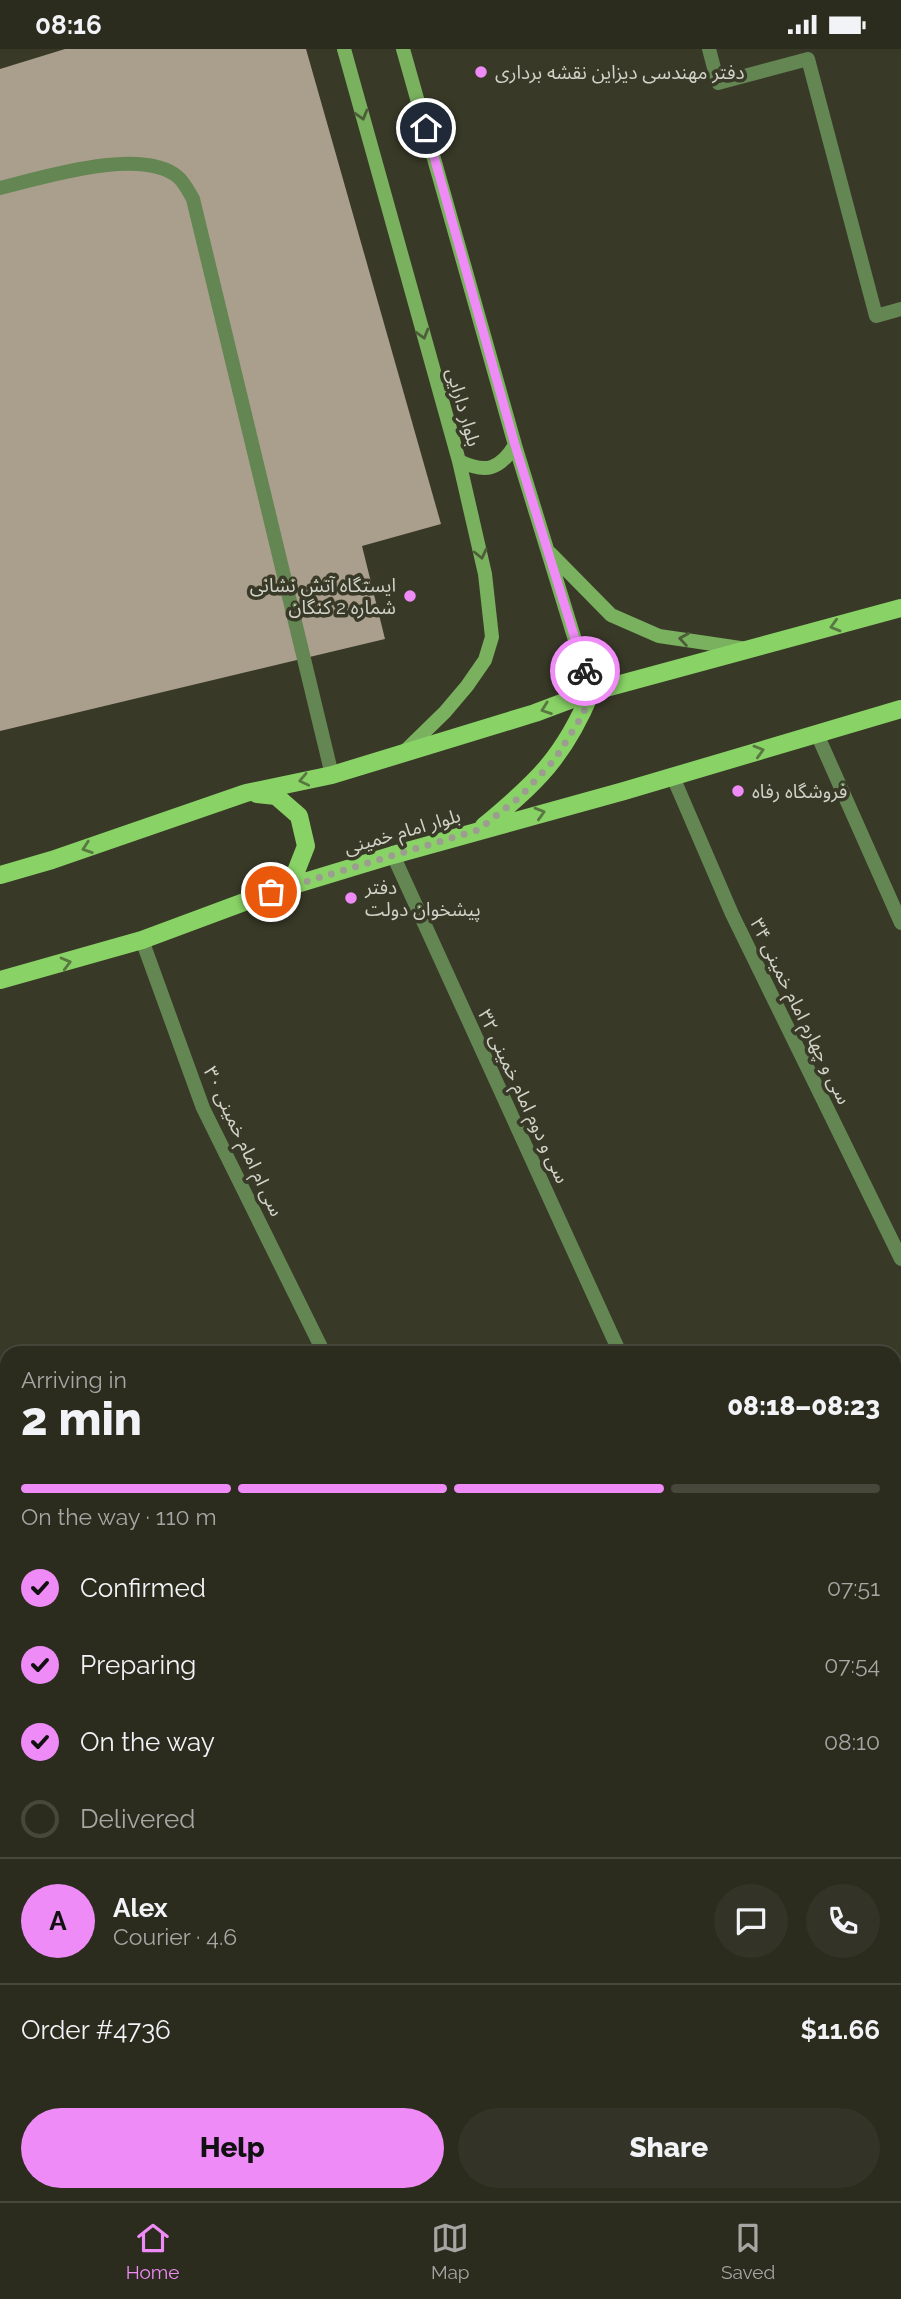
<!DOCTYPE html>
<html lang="en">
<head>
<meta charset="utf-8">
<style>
	:root { --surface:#2b2b1e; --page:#333327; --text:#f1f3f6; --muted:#a6a7a4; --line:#47473c; --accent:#ef8bf7 }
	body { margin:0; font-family:Raleway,"Noto Sans Arabic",sans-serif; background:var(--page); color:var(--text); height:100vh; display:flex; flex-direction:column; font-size:26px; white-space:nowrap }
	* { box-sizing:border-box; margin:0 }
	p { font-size:23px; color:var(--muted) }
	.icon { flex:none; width:38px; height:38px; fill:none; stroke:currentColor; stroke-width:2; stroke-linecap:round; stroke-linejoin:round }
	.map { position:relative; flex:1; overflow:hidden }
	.sheet { position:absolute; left:0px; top:1297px; width:901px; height:856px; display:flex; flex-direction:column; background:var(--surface); border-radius:21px 21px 0 0; box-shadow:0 2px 5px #0004,0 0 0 2px var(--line) }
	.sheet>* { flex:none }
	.pin { position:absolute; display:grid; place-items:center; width:60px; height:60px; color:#fff; margin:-30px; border:4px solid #fff; border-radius:50%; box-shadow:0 2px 7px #0007 }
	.courier { position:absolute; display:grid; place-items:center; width:70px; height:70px; margin:-35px; border:5px solid #ef8bf7; border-radius:50%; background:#fff; color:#222; box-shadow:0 2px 9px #0007 }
	.summary em { font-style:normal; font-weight:800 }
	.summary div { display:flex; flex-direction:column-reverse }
	.summary { display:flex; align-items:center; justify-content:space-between; height:119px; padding:0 21px }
	h1 { font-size:46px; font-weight:800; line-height:52px }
	.bar { display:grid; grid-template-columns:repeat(4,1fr); gap:10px 7px; align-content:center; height:84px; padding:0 21px }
	.bar i { height:9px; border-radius:5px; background:var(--line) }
	.bar .active { background:var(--accent) }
	.bar p { grid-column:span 4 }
	.line { display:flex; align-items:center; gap:18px; padding:0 21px; border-top:2px solid var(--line) }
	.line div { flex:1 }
	.round { display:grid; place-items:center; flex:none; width:74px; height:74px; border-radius:37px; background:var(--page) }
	ol { padding:0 21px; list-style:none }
	li { display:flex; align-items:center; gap:21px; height:77px }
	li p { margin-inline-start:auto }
	li .icon { padding:7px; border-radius:50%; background:var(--accent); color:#111; stroke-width:4 }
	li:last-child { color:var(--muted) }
	li i { width:38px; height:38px; border:4px solid var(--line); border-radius:50% }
	.cta { display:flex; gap:14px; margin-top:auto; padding:14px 21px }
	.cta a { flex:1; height:80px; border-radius:42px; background:var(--accent); color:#111; font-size:28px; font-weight:800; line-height:80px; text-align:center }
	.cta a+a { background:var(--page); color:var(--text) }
	.status { display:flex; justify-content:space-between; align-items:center; height:49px; padding:0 35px; background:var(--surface); direction:ltr }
	.status svg { height:19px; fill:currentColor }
	.tab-bar { display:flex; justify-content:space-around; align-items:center; height:98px; border-top:2px solid var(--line); background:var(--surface); font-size:19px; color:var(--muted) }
	.tab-bar a { display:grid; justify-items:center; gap:4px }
	.tab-bar .active { color:var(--accent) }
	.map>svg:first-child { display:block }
	.building { fill:#aa9f8c }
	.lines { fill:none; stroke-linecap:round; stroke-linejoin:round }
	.lane { stroke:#638653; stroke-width:14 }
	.street { stroke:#638653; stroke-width:14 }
	.secondary { stroke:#79b15e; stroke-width:14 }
	.primary { stroke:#89d366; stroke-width:18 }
	.oneway { stroke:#4c5d38 }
	.oneway2 { stroke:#597741 }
	.done { stroke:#9c9d90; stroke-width:7; stroke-dasharray:0 12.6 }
	.route { stroke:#ef8bf7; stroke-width:9 }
	.poi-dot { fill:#ef8bf7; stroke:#393928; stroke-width:2.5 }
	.labels { text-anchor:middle; stroke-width:7; stroke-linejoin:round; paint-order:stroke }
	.poi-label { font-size:19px; fill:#d2d3c8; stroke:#393928; text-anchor:start }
	.street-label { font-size:19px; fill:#d2d3c8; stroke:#393928 }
</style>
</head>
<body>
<div class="status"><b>08:16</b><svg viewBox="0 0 49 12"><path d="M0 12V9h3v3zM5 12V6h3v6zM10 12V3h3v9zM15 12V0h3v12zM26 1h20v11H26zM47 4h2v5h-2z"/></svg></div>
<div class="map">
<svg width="901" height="2152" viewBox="0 0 901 2152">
	<rect width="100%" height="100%" fill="#393928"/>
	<path class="building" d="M65,0H306L441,475L362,497L385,590L0,682V20Z"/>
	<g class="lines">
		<path class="lane" d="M0,139C42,129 141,97 178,128C184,133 189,143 193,150L332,726"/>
		<path class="street" d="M709,0L718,34L808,10L876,267L901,260
			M817,685L901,874
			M673,728L732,865L901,1210
			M393,806L620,1304
			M142,891L203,1059L324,1304
			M894,1386L901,1382
			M0,1615L7,1628
			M894,1765L901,1761
			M894,1838L901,1847
			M894,1921L901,1917
			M0,1952L7,1947
			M121,2152L132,2146
			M518,2152L529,2146"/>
		<path class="secondary" d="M344,0L459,412L485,525L492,588L485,611L467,637L445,663L404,703
			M403,0L515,396L591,643
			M459,412C485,424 499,422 515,396
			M550,504L611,566L659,587L747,600
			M0,2029L7,2040
			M72,2146L76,2152"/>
		<path class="primary" d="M257,745L276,747L299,767L306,797L295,825L279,837
			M484,777C537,733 564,708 591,643
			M0,826L52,811L246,744L332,726L535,664L591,643L901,559
			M0,931L142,891L271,843L393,806L624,742L901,660"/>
	</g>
	<defs><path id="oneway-chevron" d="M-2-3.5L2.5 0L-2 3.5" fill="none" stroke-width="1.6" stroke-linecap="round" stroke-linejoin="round" transform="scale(1.75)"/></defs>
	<g class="oneway">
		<use href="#oneway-chevron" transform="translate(362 66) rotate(74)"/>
		<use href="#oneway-chevron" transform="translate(423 285) rotate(74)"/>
		<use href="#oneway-chevron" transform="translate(481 505) rotate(77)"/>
		<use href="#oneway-chevron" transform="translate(684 590) rotate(-171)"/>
	</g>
	<g class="oneway2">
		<use href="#oneway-chevron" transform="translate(835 577) rotate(164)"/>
		<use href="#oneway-chevron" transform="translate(546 660) rotate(160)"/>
		<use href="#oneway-chevron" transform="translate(759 702) rotate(-16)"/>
		<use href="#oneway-chevron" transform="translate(304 731) rotate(168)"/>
		<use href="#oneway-chevron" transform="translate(540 764) rotate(-16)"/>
		<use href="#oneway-chevron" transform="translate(87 799) rotate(161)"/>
		<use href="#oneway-chevron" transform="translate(66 914) rotate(-15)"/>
	</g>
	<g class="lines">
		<path class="done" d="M271,843L478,781L520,748L555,710L582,667L592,643L585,622"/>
		<path class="route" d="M426,79L515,396L585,622"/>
	</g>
	<g class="poi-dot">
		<circle cx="481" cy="23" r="7"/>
		<circle cx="410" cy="547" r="7"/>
		<circle cx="738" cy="742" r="7"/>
		<circle cx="351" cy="849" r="7"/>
	</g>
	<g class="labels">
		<g class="poi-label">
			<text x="495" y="30">دفتر مهندسی دیزاین نقشه برداری</text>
			<text x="396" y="543" text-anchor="end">ایستگاه آتش نشانی<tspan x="396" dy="22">شماره 2 کنگان</tspan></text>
			<text x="752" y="749">فروشگاه رفاه</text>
			<text x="365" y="845">دفتر<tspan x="365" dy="22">پیشخوان دولت</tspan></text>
		</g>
		<g class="street-label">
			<text transform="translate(464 358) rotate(74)" y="7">بلوار دارایی</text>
			<text transform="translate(402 782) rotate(-16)" y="7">بلوار امام خمینی</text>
			<text transform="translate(801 962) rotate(64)" y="7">سی و چهارم امام خمینی ۳۴</text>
			<text transform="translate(524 1047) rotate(65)" y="7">سی و دوم امام خمینی ۳۲</text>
			<text transform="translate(244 1092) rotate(65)" y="7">سی ام امام خمینی ۳۰</text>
		</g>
	</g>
</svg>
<div class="pin" style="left:271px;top:843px;background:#ea580c"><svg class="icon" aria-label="bag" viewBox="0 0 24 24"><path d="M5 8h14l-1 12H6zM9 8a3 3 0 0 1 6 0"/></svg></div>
<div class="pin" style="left:426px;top:79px;background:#1f2937"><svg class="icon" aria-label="home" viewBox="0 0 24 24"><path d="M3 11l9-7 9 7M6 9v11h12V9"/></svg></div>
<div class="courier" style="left:585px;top:622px"><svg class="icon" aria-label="bike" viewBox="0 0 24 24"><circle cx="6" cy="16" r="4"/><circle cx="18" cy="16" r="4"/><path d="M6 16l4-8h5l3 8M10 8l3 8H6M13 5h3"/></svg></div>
<section class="sheet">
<div class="summary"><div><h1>2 min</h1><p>Arriving in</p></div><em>08:18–08:23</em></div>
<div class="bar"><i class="active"></i><i class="active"></i><i class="active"></i><i></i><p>On the way · 110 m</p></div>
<ol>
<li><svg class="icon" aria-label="check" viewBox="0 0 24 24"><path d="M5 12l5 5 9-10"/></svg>Confirmed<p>07:51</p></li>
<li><svg class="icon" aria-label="check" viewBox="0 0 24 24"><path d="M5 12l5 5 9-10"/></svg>Preparing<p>07:54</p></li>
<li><svg class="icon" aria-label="check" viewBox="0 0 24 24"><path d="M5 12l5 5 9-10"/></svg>On the way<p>08:10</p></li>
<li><i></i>Delivered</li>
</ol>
<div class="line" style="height:126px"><b class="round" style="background:var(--accent);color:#111">A</b><div><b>Alex</b><p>Courier · 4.6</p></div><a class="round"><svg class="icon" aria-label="chat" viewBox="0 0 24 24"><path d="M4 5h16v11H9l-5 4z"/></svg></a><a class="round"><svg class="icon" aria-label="phone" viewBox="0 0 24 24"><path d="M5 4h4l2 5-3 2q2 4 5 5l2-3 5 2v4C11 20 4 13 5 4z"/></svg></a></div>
<div class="line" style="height:91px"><div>Order #4736</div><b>$11.66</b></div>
<div class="cta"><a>Help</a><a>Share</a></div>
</section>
</div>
<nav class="tab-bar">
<a class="active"><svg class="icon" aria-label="home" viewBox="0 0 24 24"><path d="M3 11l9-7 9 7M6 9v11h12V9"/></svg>Home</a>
<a><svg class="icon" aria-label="map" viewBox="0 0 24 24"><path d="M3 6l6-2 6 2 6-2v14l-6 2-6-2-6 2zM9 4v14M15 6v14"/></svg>Map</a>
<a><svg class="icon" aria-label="saved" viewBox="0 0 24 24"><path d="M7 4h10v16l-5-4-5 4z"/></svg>Saved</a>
</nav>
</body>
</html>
